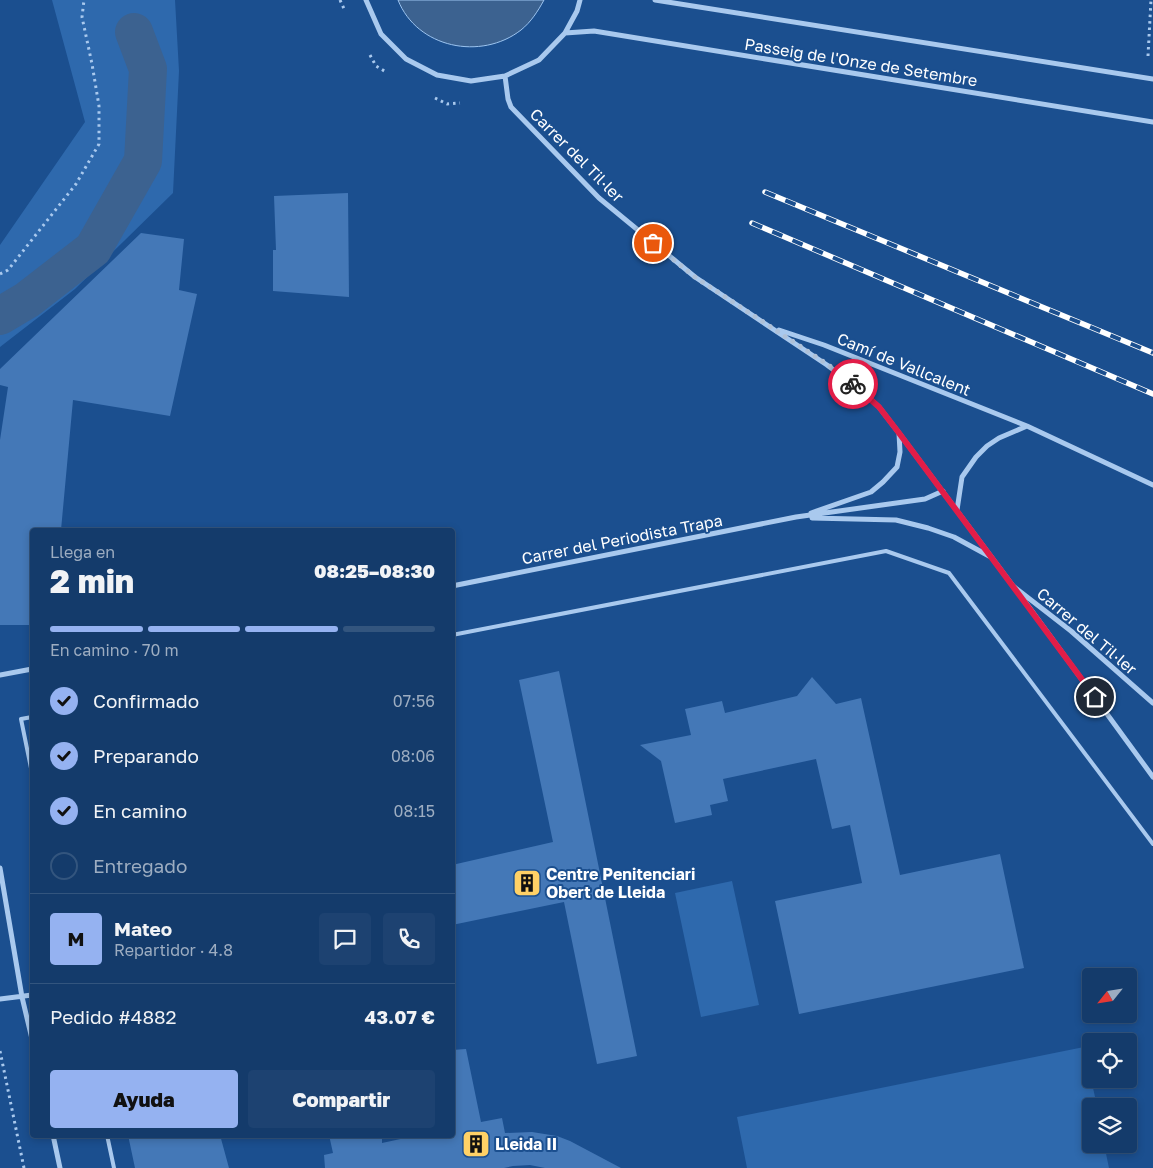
<!DOCTYPE html>
<html lang="es">
<head>
<meta charset="utf-8">
<style>
	:root { --surface:#143b6b; --page:#1d4271; --text:#f1f3f6; --muted:#9dadc1; --line:#33557e; --accent:#95b2f1 }
	body { margin:0; font-family:"Golos Text",sans-serif; background:var(--page); color:var(--text); height:100vh; display:flex; flex-direction:column; font-size:19px; white-space:nowrap }
	* { box-sizing:border-box; margin:0 }
	p { font-size:16px; color:var(--muted) }
	.icon { flex:none; width:28px; height:28px; fill:none; stroke:currentColor; stroke-width:2; stroke-linecap:round; stroke-linejoin:round }
	.map { position:relative; flex:1; overflow:hidden }
	.details { position:absolute; left:30px; top:528px; width:425px; height:610px; display:flex; flex-direction:column; background:var(--surface); border-radius:5px; box-shadow:0 2px 8px #0003,0 0 0 1px var(--line) }
	.details>* { flex:none }
	.needle { width:32px; rotate:240deg }
	.controls { position:absolute; left:1082px; top:968px; display:grid; gap:10px }
	.controls a { display:grid; place-items:center; width:55px; height:55px; border-radius:5px; background:var(--surface); box-shadow:0 2px 8px #0003,0 0 0 1px var(--line); font-size:25px }
	.pin { position:absolute; display:grid; place-items:center; width:42px; height:42px; color:#fff; margin:-21px; border:2px solid #fff; border-radius:50%; box-shadow:0 1px 5px #0007 }
	.courier { position:absolute; display:grid; place-items:center; width:50px; height:50px; margin:-25px; border:4px solid #e11d48; border-radius:50%; background:#fff; color:#222; box-shadow:0 1px 6px #0007 }
	.summary em { font-style:normal; font-weight:800 }
	.summary div { display:flex; flex-direction:column-reverse }
	.summary { display:flex; align-items:center; justify-content:space-between; height:85px; padding:0 20px }
	h1 { font-size:32px; font-weight:800; line-height:38px }
	.bar { display:grid; grid-template-columns:repeat(4,1fr); gap:8px 5px; align-content:center; height:60px; padding:0 20px }
	.bar i { height:6px; border-radius:4px; background:var(--line) }
	.bar .current { background:var(--accent) }
	.bar p { grid-column:span 4 }
	.line { display:flex; align-items:center; gap:12px; padding:0 20px; border-top:1px solid var(--line) }
	.line div { flex:1 }
	.round { display:grid; place-items:center; flex:none; width:52px; height:52px; border-radius:5px; background:var(--page) }
	ol { padding:0 20px; list-style:none }
	li { display:flex; align-items:center; gap:15px; height:55px }
	li p { margin-inline-start:auto }
	li .icon { padding:5px; border-radius:50%; background:var(--accent); color:#111; stroke-width:4 }
	li:last-child { color:var(--muted) }
	li i { width:28px; height:28px; border:2px solid var(--line); border-radius:50% }
	.action { display:flex; gap:10px; margin-top:auto; padding:10px 20px }
	.action a { flex:1; height:58px; border-radius:5px; background:var(--accent); color:#111; font-size:20px; font-weight:800; line-height:58px; text-align:center }
	.action a+a { background:var(--page); color:var(--text) }
	.map>svg:first-child { display:block }
	.green { fill:#2e69ad }
	.water { fill:#3c6290; stroke:#9cc4f0 }
	.lines { fill:none; stroke-linecap:round; stroke-linejoin:round }
	.canal { stroke:#3c6290; stroke-width:38 }
	.building { fill:#4478b7 }
	.path { stroke:#a9c9ee; stroke-width:3; stroke-dasharray:2.5 4; stroke-linecap:butt }
	.service { stroke:#a9c9ee; stroke-width:4 }
	.minor { stroke:#a9c9ee; stroke-width:5 }
	.rail-casing { stroke:#fff; stroke-width:5.5 }
	.rail { stroke:#1b4f8f; stroke-width:4; stroke-dasharray:11; stroke-linecap:butt }
	.done { stroke:#afc1d8; stroke-width:5; stroke-dasharray:0 9 }
	.route { stroke:#e11d48; stroke-width:6 }
	.labels { text-anchor:middle; stroke-width:4; stroke-linejoin:round; paint-order:stroke }
	.street-label { font-size:16px; fill:#fff; stroke:#1b4f8f }
	.poi-label { font-size:16px; font-weight:bold; fill:#fff; stroke:#1b4f8f; text-anchor:start }
</style>
</head>
<body>
<div class="map">
<svg width="1153" height="1168" viewBox="0 0 1153 1168">
	<rect width="100%" height="100%" fill="#1b4f8f"/>
	<path class="green" d="M52,0H175L179,71L173,193L75,289L0,347V245L85,122Z
		M732,881L759,1005L701,1017L675,893Z
		M1084,1047L1097,1106H1091V1144H1104L1109,1168H747L737,1117Z"/>
	<path class="water" d="M398,0H544C538,11 531,22 521,30C481,61 417,48 398,0Z"/>
	<g class="lines">
		<path class="canal" d="M0,316L27,300L93,249L143,161L148,69L134,32"/>
	</g>
	<path class="building" d="M348,193L349,297L273,291V250H276L274,196Z
		M141,233L184,239L179,290L197,294L170,416L73,400L61,530H32V625H0V440L8,387L0,385V369Z
		M559,671L637,1056L597,1064L564,902L452,925V865L553,842L519,680Z
		M812,677L836,704L861,698L900,875L1000,854L1024,968L799,1014L775,901L862,883L850,825L832,829L816,759L723,779L728,801L710,805L712,815L675,823L661,761L640,745L691,735L685,709L722,701L725,713L797,696Z
		M466,1049L481,1122L502,1118L505,1133L532,1132L557,1136L570,1141L621,1168H545L530,1165L513,1166L504,1168H325L324,1155L333,1153L329,1135H382V1143L419,1135H452V1050Z
		M128,1135H220L229,1168H135Z"/>
	<g class="lines">
		<path class="path" d="M340,0L345,11
			M370,55L376,66L386,72
			M1148,56L1151,0
			M435,98L447,104L460,103
			M0,274L8,270L76,184L99,144V106L92,64L82,17L84,0
			M0,1051L24,1168"/>
		<path class="service" d="M452,635L886,551L949,573L1153,844
			M32,717L21,719L32,773
			M107,1135L114,1168"/>
		<path class="minor" d="M366,0L381,34L406,59L437,75L471,81L505,76L539,60L565,33L577,11L580,0
			M655,0L1153,79
			M565,33L594,31L1153,122
			M505,76L508,99L511,107L599,198L695,277L827,365L863,392L879,407L899,433L1013,586L1071,631L1153,703
			M779,330L824,345L1027,426L1153,485
			M957,510L962,477L976,457L987,446L999,438L1027,426
			M811,513L871,492L883,482L897,467L900,452L899,433
			M812,518L896,520L928,528L954,537L989,556
			M452,586L796,517L925,499L943,491
			M1018,592L1153,777
			M0,675L32,669
			M0,868L22,997L32,1039
			M0,999L32,995
			M53,1135L60,1168"/>
		<defs>
			<path id="rail" d="M765,192L1153,353
				M752,223L1153,394"/>
		</defs>
		<use href="#rail" class="rail-casing"/>
		<use href="#rail" class="rail"/>
	</g>
	<g class="lines">
		<path class="done" d="M653,243L695,277L827,364L853,384"/>
		<path class="route" d="M853,384L879,407L899,433L1095,697"/>
	</g>
	<defs>
		<symbol id="building-square" viewBox="-11 -11 22 22"><rect x="-9" y="-9" width="18" height="18" rx="4" fill="#ffd166" stroke="#1b4f8f"/><path d="M-4-6H4V6H1V3H-1V6H-4ZM-2.5-4.3h1.7v1.8h-1.7ZM.8-4.3h1.7v1.8H.8ZM-2.5-1h1.7V.8h-1.7ZM.8-1h1.7V.8H.8Z" fill="#111"/></symbol>
	</defs>
	<g fill-rule="evenodd">
		<use href="#building-square" x="511" y="867" width="32" height="32"/>
		<use href="#building-square" x="460" y="1128" width="32" height="32"/>
	</g>
	<g class="labels">
		<g class="street-label">
			<text transform="translate(861 62) rotate(9)" y="6">Passeig de l'Onze de Setembre</text>
			<text transform="translate(577 155) rotate(45)" y="6">Carrer del Til·ler</text>
			<text transform="translate(904 364) rotate(22)" y="6">Camí de Vallcalent</text>
			<text transform="translate(622 539) rotate(-11)" y="6">Carrer del Periodista Trapa</text>
			<text transform="translate(1087 631) rotate(40)" y="6">Carrer del Til·ler</text>
		</g>
		<g class="poi-label">
			<text x="546" y="880">Centre Penitenciari<tspan x="546" dy="18">Obert de Lleida</tspan></text>
			<text x="495" y="1150">Lleida II</text>
		</g>
	</g>
</svg>
<div class="controls">
<a><svg class="needle" viewBox="-14 -14 28 28"><path d="M0-13l5 13h-10z" fill="#e53935"/><path d="M0 13l5-13h-10z" fill="#9dadc1"/></svg></a>
<a><svg class="icon" aria-label="locate" viewBox="0 0 24 24"><circle cx="12" cy="12" r="6"/><path d="M12 2v4M12 18v4M2 12h4M18 12h4"/></svg></a>
<a><svg class="icon" aria-label="layers" viewBox="0 0 24 24"><path d="M12 4l9 5-9 5-9-5zM3 14l9 5 9-5"/></svg></a>
</div>
<div class="pin" style="left:653px;top:243px;background:#ea580c"><svg class="icon" aria-label="bag" viewBox="0 0 24 24"><path d="M5 8h14l-1 12H6zM9 8a3 3 0 0 1 6 0"/></svg></div>
<div class="pin" style="left:1095px;top:697px;background:#1f2937"><svg class="icon" aria-label="home" viewBox="0 0 24 24"><path d="M3 11l9-7 9 7M6 9v11h12V9"/></svg></div>
<div class="courier" style="left:853px;top:384px"><svg class="icon" aria-label="bike" viewBox="0 0 24 24"><circle cx="6" cy="16" r="4"/><circle cx="18" cy="16" r="4"/><path d="M6 16l4-8h5l3 8M10 8l3 8H6M13 5h3"/></svg></div>
<section class="details">
<div class="summary"><div><h1>2 min</h1><p>Llega en</p></div><em>08:25–08:30</em></div>
<div class="bar"><i class="current"></i><i class="current"></i><i class="current"></i><i></i><p>En camino · 70 m</p></div>
<ol>
<li><svg class="icon" aria-label="check" viewBox="0 0 24 24"><path d="M5 12l5 5 9-10"/></svg>Confirmado<p>07:56</p></li>
<li><svg class="icon" aria-label="check" viewBox="0 0 24 24"><path d="M5 12l5 5 9-10"/></svg>Preparando<p>08:06</p></li>
<li><svg class="icon" aria-label="check" viewBox="0 0 24 24"><path d="M5 12l5 5 9-10"/></svg>En camino<p>08:15</p></li>
<li><i></i>Entregado</li>
</ol>
<div class="line" style="height:90px"><b class="round" style="background:var(--accent);color:#111">M</b><div><b>Mateo</b><p>Repartidor · 4.8</p></div><a class="round"><svg class="icon" aria-label="chat" viewBox="0 0 24 24"><path d="M4 5h16v11H9l-5 4z"/></svg></a><a class="round"><svg class="icon" aria-label="phone" viewBox="0 0 24 24"><path d="M5 4h4l2 5-3 2q2 4 5 5l2-3 5 2v4C11 20 4 13 5 4z"/></svg></a></div>
<div class="line" style="height:65px"><div>Pedido #4882</div><b>43.07 €</b></div>
<div class="action"><a>Ayuda</a><a>Compartir</a></div>
</section>
</div>
</body>
</html>
